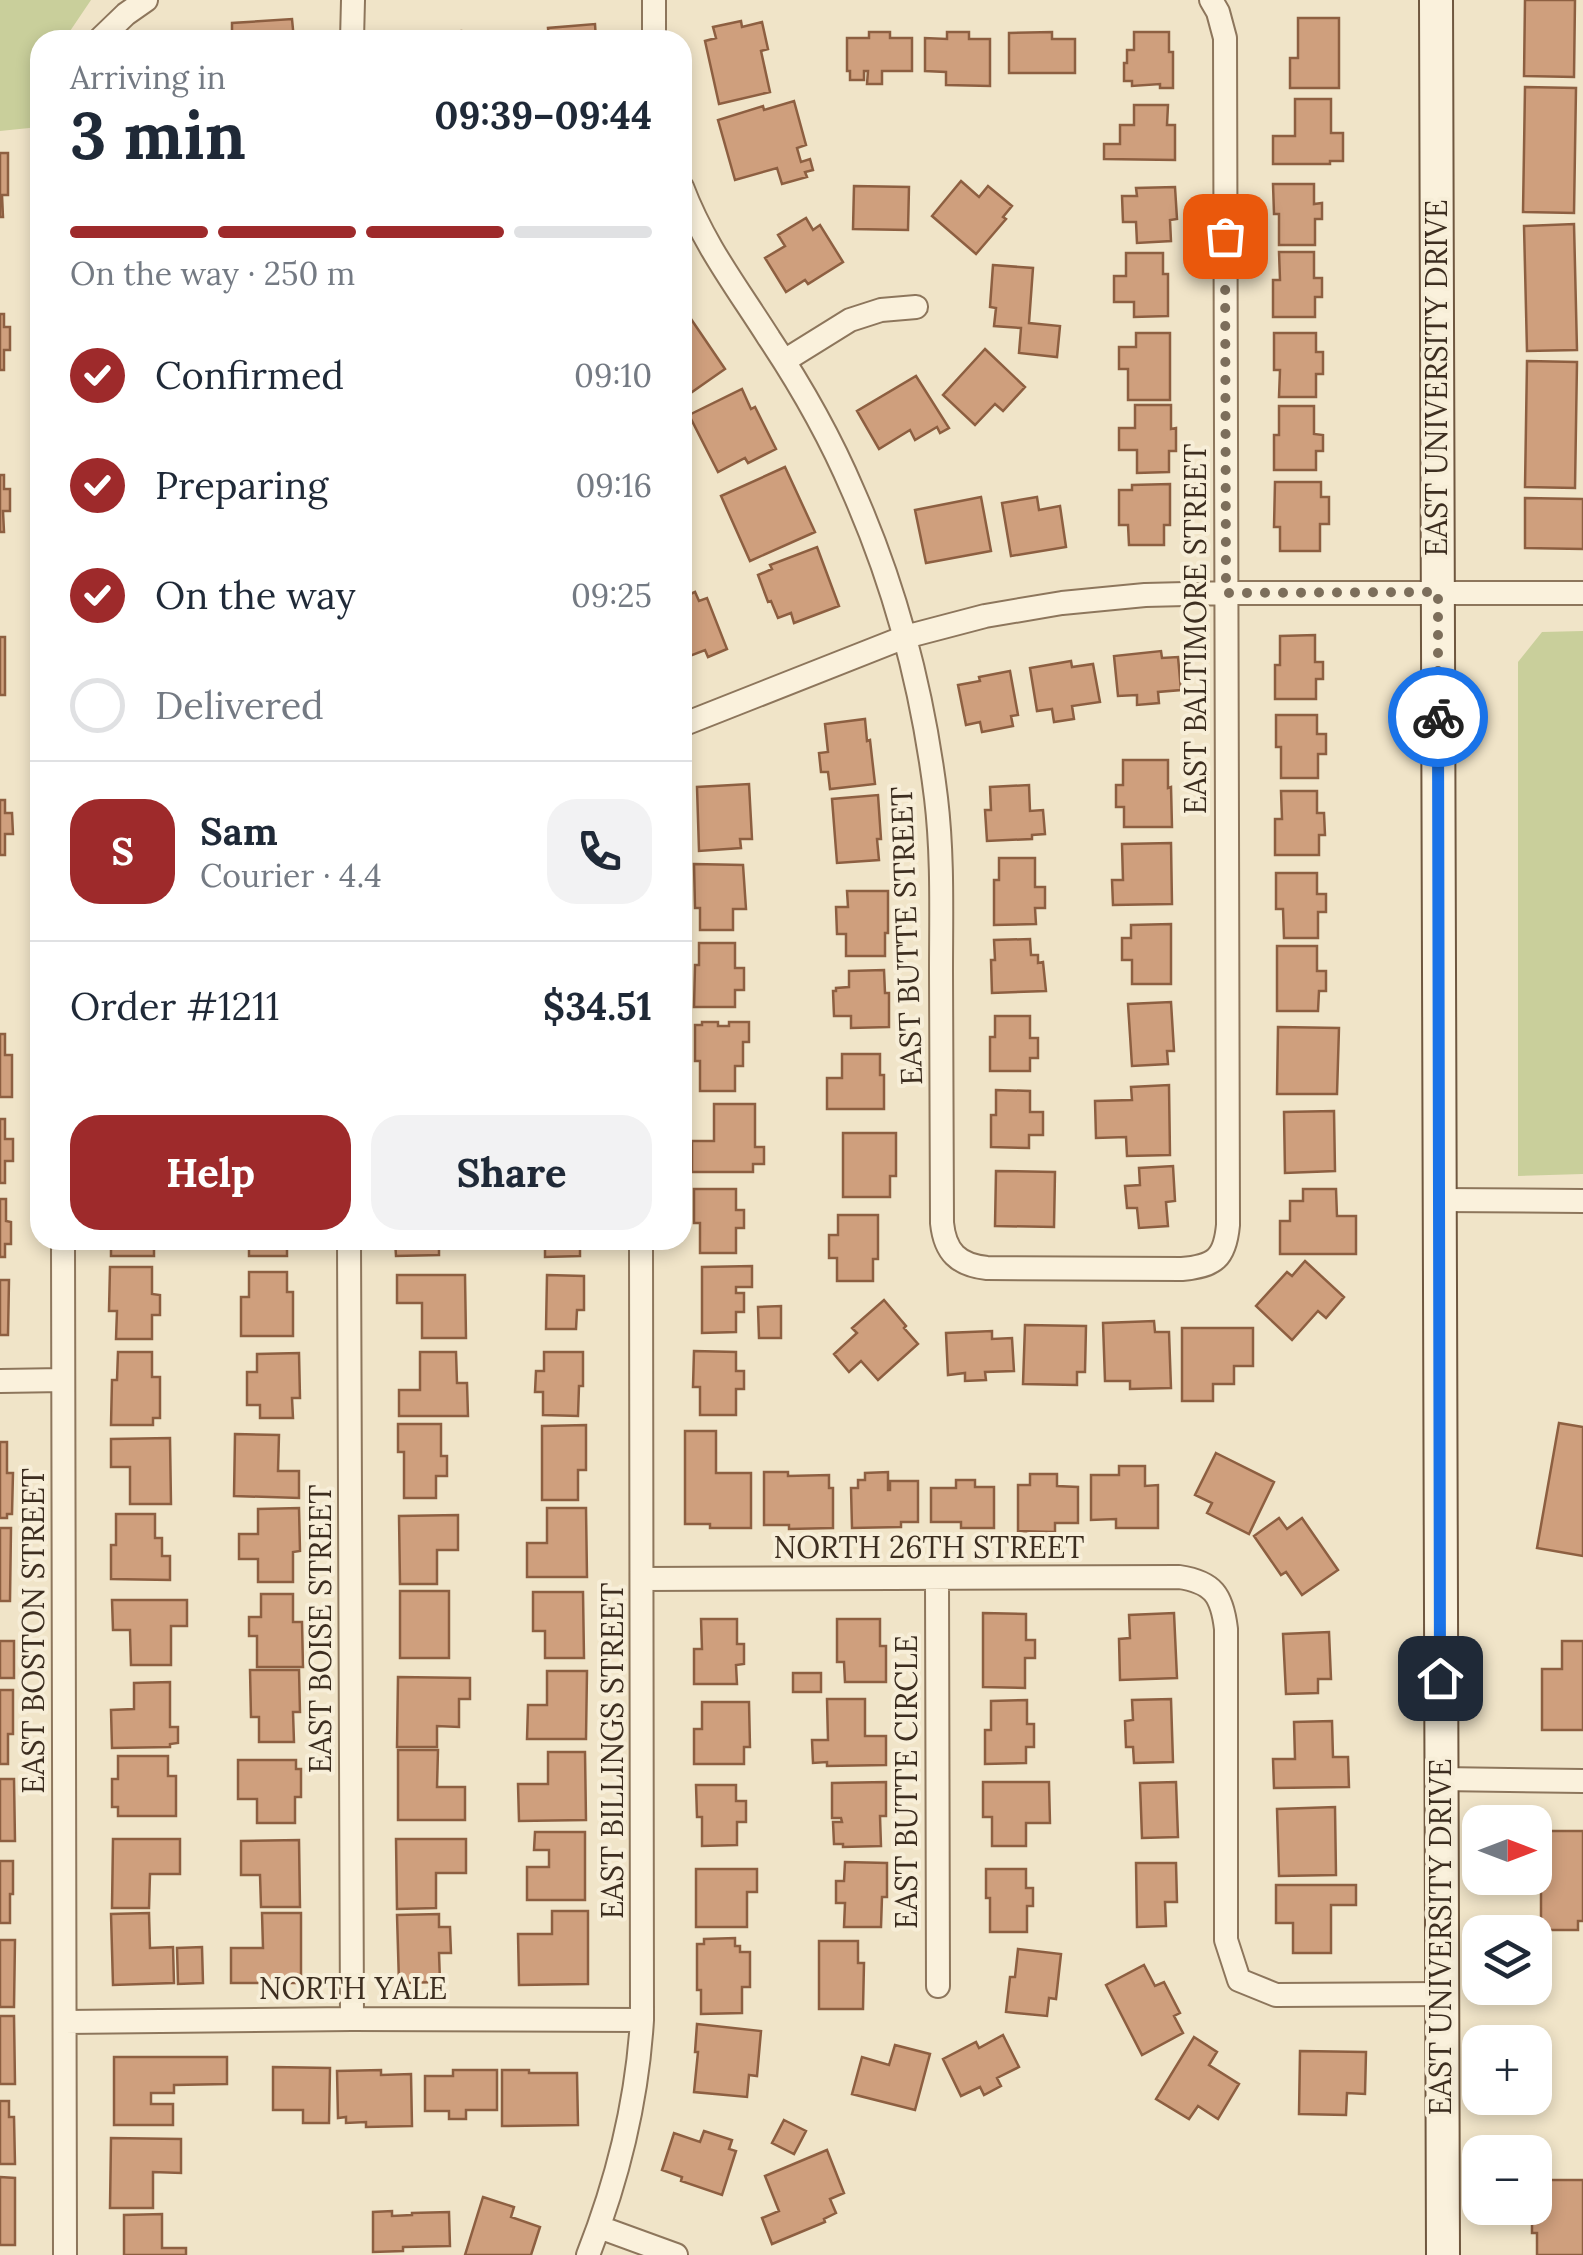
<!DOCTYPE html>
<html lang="en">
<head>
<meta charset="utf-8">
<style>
	:root { --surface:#fff; --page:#f2f2f3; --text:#1f2937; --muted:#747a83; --line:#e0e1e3; --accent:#9e2a2b }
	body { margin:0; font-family:Lora,serif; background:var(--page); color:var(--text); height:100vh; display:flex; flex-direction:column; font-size:38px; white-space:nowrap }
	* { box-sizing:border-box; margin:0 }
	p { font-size:32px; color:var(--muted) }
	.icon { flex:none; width:55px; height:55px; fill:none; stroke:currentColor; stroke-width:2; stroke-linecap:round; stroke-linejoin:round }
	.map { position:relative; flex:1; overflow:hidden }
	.sheet { position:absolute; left:30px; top:30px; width:662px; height:1220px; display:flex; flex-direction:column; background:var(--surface); border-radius:30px; box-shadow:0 5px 15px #0003 }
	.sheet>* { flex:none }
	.needle { width:65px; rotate:90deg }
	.buttons { position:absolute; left:1462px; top:1805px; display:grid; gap:20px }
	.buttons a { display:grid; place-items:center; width:90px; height:90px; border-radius:20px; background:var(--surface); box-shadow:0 5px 15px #0003; font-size:50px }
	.pin { position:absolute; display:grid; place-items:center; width:85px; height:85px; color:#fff; margin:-42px; border-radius:20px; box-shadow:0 5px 15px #0006 }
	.courier { position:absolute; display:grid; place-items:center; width:100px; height:100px; margin:-50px; border:8px solid #1a73e8; border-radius:50%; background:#fff; color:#222; box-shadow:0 2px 12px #0007 }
	.overview em { font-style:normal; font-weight:700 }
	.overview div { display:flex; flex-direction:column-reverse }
	.overview { display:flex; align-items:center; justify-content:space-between; height:170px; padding:0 40px }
	h1 { font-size:65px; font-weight:700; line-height:75px }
	.bar { display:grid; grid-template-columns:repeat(4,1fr); gap:15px 10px; align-content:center; height:120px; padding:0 40px }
	.bar i { height:12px; border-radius:8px; background:var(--line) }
	.bar .active { background:var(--accent) }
	.bar p { grid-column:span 4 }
	.line { display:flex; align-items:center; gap:25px; padding:0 40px; border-top:2px solid var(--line) }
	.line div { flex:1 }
	.round { display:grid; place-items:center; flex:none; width:105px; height:105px; border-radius:30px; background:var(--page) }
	ol { padding:0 40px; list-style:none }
	li { display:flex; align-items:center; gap:30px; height:110px }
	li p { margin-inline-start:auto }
	li .icon { padding:10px; border-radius:50%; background:var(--accent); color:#fff; stroke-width:4 }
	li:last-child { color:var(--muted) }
	li i { width:55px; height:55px; border:5px solid var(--line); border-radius:50% }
	.action { display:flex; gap:20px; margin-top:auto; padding:20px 40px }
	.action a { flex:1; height:115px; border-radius:30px; background:var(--accent); color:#fff; font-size:40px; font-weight:700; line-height:115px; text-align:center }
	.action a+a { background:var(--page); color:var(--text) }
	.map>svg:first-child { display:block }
	.green { fill:#c9cf9b }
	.building { fill:#cf9f7d; stroke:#8d5f41; stroke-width:2.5 }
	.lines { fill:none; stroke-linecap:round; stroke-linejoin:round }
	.minor-casing { stroke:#8d765c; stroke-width:26 }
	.secondary-casing { stroke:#6f573f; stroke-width:36 }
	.minor { stroke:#faf1dc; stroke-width:22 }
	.secondary { stroke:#faf1dc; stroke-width:32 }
	.done { stroke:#7c6e5b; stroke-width:10; stroke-dasharray:0 18 }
	.route { stroke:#1a73e8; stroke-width:12 }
	.labels { text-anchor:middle; stroke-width:8; stroke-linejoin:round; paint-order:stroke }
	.street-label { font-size:30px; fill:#3d2e20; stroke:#f7eed8 }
</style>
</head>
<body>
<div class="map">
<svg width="1583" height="2255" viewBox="0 0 1583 2255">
	<rect width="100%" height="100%" fill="#f0e4c8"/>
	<path class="green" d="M0,0H91L64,40H40L39,127L0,131Z
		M1583,631V1174L1518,1176V662L1542,632Z"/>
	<path class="building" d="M1525,0H1575L1574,77L1524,76Z
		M1298,18H1339V88H1290V58H1298Z
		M292,19L294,40H232V23Z
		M741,21L742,27L762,22L768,49L761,51L770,92L719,104L705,41L716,38L713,27Z
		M595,24L596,40H549L548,28Z
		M461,31V35L470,34V40H413V35Z
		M869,32H890V38H912V71H882V84H867L868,71H864V80H850V71H847V38H869Z
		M947,32H969V39H990V86L946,85V72L925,71V38L947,39Z
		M1052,32V39H1075V73H1009V33Z
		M1134,32H1169V52H1173V88H1160V84L1132,86V81H1124V63H1127V50H1134Z
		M1525,87L1576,88L1574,213L1523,212Z
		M1295,99H1331V133H1343V161H1330V164H1273V136H1295Z
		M794,101L806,145L797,148L801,162L810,159L813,170L805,172L807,177L782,184L777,168L735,180L718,120L763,106L764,110Z
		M1134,105H1168L1167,125H1175V160L1104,159V144H1120V125H1134Z
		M0,153H8V195H2L3,217H0Z
		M961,181L979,197L988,186L1012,206L1003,217L1006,219L976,254L932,216Z
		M1273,184H1314V204L1322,203V219H1315V245H1279V214H1274Z
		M854,186L909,187L908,230L853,229Z
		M1175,187L1177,219L1170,220L1171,241L1137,243L1136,222H1123L1122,196H1137L1136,188Z
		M806,218L813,230L820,225L843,262L808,284L805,280L786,292L765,258L785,246L778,235Z
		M1574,224L1577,350L1527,351L1524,226Z
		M1279,252H1314V278H1322V297H1315V317H1273V280H1280Z
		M1126,253H1163V274H1168V316L1134,317V302H1114V276H1126Z
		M993,265L1033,268L1029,323L1060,326L1057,357L1019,353L1021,328L994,326L996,308L990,307Z
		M0,314H4V327H10V350H4V370H0Z
		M691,319L725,369L682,399V325Z
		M1136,333H1170V400H1128V369H1119V347H1136Z
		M1274,333H1316V352H1323V374H1316V397H1279L1280,370H1274Z
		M985,349L1025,387L1003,411L995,404L975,425L943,395Z
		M1527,361L1577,362L1575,488L1525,487Z
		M916,376L949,428L940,433L937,427L915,440L910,430L879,449L857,411Z
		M742,389L751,409L755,407L776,449L748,463L745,458L718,472L689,415Z
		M1135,405H1171V429L1176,428V451H1169V472L1137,473V450H1119V428H1135Z
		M1279,406H1314V434L1323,435V451H1316V470H1274V435H1279Z
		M785,467L815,532L750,561L721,496Z
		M0,475H4V489H10V511H3L4,532H0Z
		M1275,482H1321V497H1329V524H1320V551H1280V527H1274Z
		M1170,484V525H1164V545H1129L1128,525H1119V490H1132V485Z
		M981,497L991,551L926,563L915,510Z
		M1037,497L1039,510L1060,506L1066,547L1011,556L1002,503Z
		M1525,498L1583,499V549L1525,548Z
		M817,547L839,606L794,623L791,613L778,618L771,601L768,602L758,575L772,569L770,565Z
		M687,592L688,595L695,592L699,601L707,598L727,649L708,657L705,650L682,659V594Z
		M1315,635V662H1323V679H1316V699H1275V665H1280V636Z
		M0,637H5V695H0Z
		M1161,651L1162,658L1178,657L1181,690L1158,692L1159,703L1137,705V695L1118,696L1114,656Z
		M1071,661L1072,667L1093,664L1100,702L1072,706L1074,719L1054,722L1052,709L1037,711L1030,668Z
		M1010,671L1018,715L1011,716L1013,726L982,732L980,722L966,725L958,685L980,681L979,677Z
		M1276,715H1317V734H1326V754H1318V778H1281V747H1276Z
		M865,719L867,741L870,740L875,784L830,789L828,772H821L819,753L828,752L825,724Z
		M1123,760H1168V788L1171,787L1172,827H1124V807H1116V785H1123Z
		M749,784L752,839H740L741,848L699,851L697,787Z
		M1029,785L1030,811L1043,810L1045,834L1032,835V839L987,841L985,810H991L990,787Z
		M1281,791H1317V813H1324L1325,835H1319V855H1275V819H1282Z
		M878,795L881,839H877L879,860L837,863L832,799Z
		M0,800H5V813H12L13,834H5V855H0Z
		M1171,843L1172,904L1113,905L1112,880H1123L1122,844Z
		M999,858H1035V887H1045V908H1035L1036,924L994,925V880H999Z
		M694,864L743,865L746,909H733V930H700V908H695Z
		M1276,873H1317V894H1326V912H1318V938H1284L1283,909H1276Z
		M847,891H888V933H885V956H846V934H837L836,907H848Z
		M1171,924V984H1132V960H1122V938H1131V925Z
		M1030,939L1031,955H1038V963L1043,962L1046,991L992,993L991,960H995L994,940Z
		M699,943H735V968H744V990H735V1007H694L695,965H699Z
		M1277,946H1317V971H1326V991H1319L1318,1011H1277Z
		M884,970L885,993H889V1027L851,1028V1016H834L833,991H836V988L849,987V971Z
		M1171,1002L1174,1051H1167L1168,1064L1132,1066L1128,1004Z
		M995,1016H1030V1038H1038V1058H1030V1071H990V1037H995Z
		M702,1022H718V1026H729V1022H749V1042H743V1066H735V1091H700V1061H695V1025H702Z
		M1278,1027L1339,1028L1337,1094H1277Z
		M0,1034H5V1055H12V1097H0Z
		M842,1054H880V1075H884V1109H827V1078H842Z
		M1169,1085L1170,1155L1127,1156L1126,1137L1096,1138L1095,1101L1132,1100L1131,1087Z
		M996,1090L1030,1091V1112H1043V1135H1029V1148L991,1147V1115H996Z
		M714,1104H755V1147H764V1164H753V1172H692V1141H714Z
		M1334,1111L1335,1171L1285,1173L1284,1112Z
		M0,1119H5V1139H13V1161H5V1183H0Z
		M843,1133H896V1176H890V1197H843Z
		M1173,1166L1175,1201L1166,1202L1168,1226L1139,1228L1137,1208H1127L1125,1186L1140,1185L1139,1168Z
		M996,1171L1055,1172L1054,1227L995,1226Z
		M694,1189H736V1210H744V1228H736V1253H700V1223H694Z
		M1303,1189H1336L1337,1216H1356V1254H1280V1221H1290V1201H1303Z
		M0,1199H6V1221L11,1222V1244H5V1257H0Z
		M838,1215H878V1259H873V1281H837V1258H829V1235H838Z
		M111,1240H154V1256H111Z
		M249,1240H287V1256H249Z
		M395,1240H439V1255L396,1256Z
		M533,1240H580V1256L545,1257V1242H533Z
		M1305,1261L1344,1297L1326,1318L1318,1311L1292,1340L1256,1306L1287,1272L1292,1276Z
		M752,1266V1287H736V1293H744V1312H736V1332L702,1333V1267Z
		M110,1267H152V1294L160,1295V1315H152V1339H116L117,1311H109Z
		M249,1272H287V1292H293V1336H241V1297H249Z
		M397,1275H465L466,1338H422V1303H397Z
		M547,1275L584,1276V1310H577L576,1329H546Z
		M0,1280H9L8,1335H0Z
		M884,1300L906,1326L904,1328L918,1344L878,1380L861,1361L849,1372L834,1354L857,1333L852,1328Z
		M781,1306V1338H759L758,1307Z
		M1154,1321L1155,1332H1169L1171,1388L1130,1389V1381H1105L1103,1323Z
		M1025,1325L1086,1326L1085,1372H1077V1385L1023,1384Z
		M1182,1328H1253V1366H1234V1384H1213V1401H1182Z
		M992,1331V1339L1012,1338L1014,1371L985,1372L986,1380L965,1381V1373L948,1375L946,1333Z
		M694,1351L736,1352V1371H744V1389H736V1415H700V1387H693Z
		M118,1352H152V1377H160V1418H153V1425H111L112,1380H117Z
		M420,1352H456L457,1383H467L468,1416H399V1390H420Z
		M544,1352H583V1386H579L578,1416L543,1415V1392H535L536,1371H544Z
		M299,1353L300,1398H292L293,1418H260V1405H247V1372H257V1354Z
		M1559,1423L1583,1427V1556L1537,1548Z
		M398,1424H441V1456H447V1476H436V1498H404V1452H398Z
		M586,1425V1470H578V1500H542V1426Z
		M685,1431H716V1473H751V1528H710V1524H685Z
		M235,1434L279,1435L278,1471H299V1498L234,1496Z
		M170,1438L171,1504H130V1467H111V1439Z
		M0,1442H7V1473H13L12,1514H7V1518H0Z
		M1216,1453L1274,1482L1249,1534L1207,1513L1212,1503L1195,1495Z
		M1119,1466H1145V1486L1158,1485V1528H1116V1519L1091,1520V1475H1119Z
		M764,1472H788V1476L829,1475V1488H833V1528L789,1529V1525H764Z
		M888,1472V1490H890V1481H918V1522H901V1527L852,1528L851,1488H858V1480H865V1473Z
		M1030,1474H1057V1486L1078,1487V1523H1055V1532L1018,1531V1485H1030Z
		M956,1480H975V1487H994V1528H961V1522H931V1488H956Z
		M299,1508L300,1551L293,1552V1582H258V1559H239V1534H258V1509Z
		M547,1508H586L587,1577H527V1543H547Z
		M116,1514H155V1538H162V1556H170V1580L111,1579V1545H116Z
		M458,1515V1550H437V1584H400L399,1516Z
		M1279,1518L1287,1529L1302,1518L1338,1570L1302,1595L1286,1572L1281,1575L1254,1536Z
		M0,1528H11L10,1601H0Z
		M400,1591H449V1658H400Z
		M533,1592H583L584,1658H545V1631H533Z
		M261,1594H293V1622H302L303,1667H257V1636H249V1617H261Z
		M112,1600H187V1626H171V1665H131L130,1630H113Z
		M983,1613L1026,1614V1640H1035V1658H1025V1688L983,1687Z
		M1174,1613L1177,1678L1120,1680L1119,1639L1130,1638L1129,1615Z
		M701,1619H737V1644H744V1664L736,1665L737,1684H694V1649H702Z
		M837,1619H880V1646H886V1682H845L844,1662H837Z
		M1329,1632L1331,1679H1318V1693L1286,1694L1283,1634Z
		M0,1641H14V1678H0Z
		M1562,1641H1583V1730H1542V1669H1562Z
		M250,1670H299L300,1712H293L294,1742H259V1717H251Z
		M547,1671H587L586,1739H527L528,1705H547Z
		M793,1673H821V1692H793Z
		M398,1677L470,1678V1699H459V1727L437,1726V1747H397Z
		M170,1682V1727H178V1743L170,1744V1747L112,1748L111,1710L134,1709V1683Z
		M0,1690H13V1734H8V1764H0Z
		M827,1699H865V1736H886V1765L827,1766V1762L813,1763L812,1740H828Z
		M1171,1699L1173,1762L1134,1763L1133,1747H1126L1125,1721L1133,1720L1132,1700Z
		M1027,1700V1724H1034V1747H1026V1763L985,1764V1730H991V1701Z
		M702,1702H749L750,1747H744V1764H694V1729H702Z
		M1332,1721L1333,1757H1348L1349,1787L1274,1788L1273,1759H1295L1294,1722Z
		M398,1750H438L437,1787H465V1820H398Z
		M548,1752H585L586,1820L519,1821L518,1784H548Z
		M118,1756H168V1776H176V1816H118V1807H112V1779H118Z
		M238,1760H296V1769H301V1797H295V1823H257V1799H238Z
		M0,1779H14L15,1841H0Z
		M886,1782V1816H880L881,1846L843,1847V1844H834L833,1822H842L841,1818H832V1783Z
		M983,1782H1049L1050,1823H1026V1846H992V1817H983Z
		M1176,1782L1178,1837L1142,1838L1140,1783Z
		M696,1785H736V1801H746V1822H737V1845L702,1846V1817H697Z
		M1335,1807L1336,1875L1279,1876L1277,1809Z
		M1549,1831H1583V1921H1578V1930H1541V1875H1549Z
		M535,1832H585V1900H527V1867H549V1850H534Z
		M113,1839H180V1874H150L149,1908H112Z
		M396,1839H466V1873H436V1908L397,1909Z
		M299,1840L300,1907H261L260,1875H241V1841Z
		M0,1861H13V1894H10V1923H0Z
		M845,1862L887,1863V1897H882L881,1927H844L845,1903H836V1881H844Z
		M1136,1863H1176L1177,1902H1165L1166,1926L1137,1927Z
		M696,1869H757V1892H747V1927H696Z
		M986,1869H1026V1888H1033V1906H1027V1932H990V1898H986Z
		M1276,1885H1356V1905H1331V1953H1293V1923H1276Z
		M552,1911H588V1984L519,1985L518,1934H552Z
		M149,1913L150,1948L173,1947L174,1983L113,1985L111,1914Z
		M262,1913H301V1983H231V1948H263Z
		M439,1914V1927H450L451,1953H439L440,1982L399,1983L397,1915Z
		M735,1938V1946H740V1952H750V1987H742V2013L701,2014V1990H697V1944H704V1939Z
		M0,1940H15L14,2007H0Z
		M819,1941H858V1963H864L863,2009H819Z
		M202,1947L203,1983L178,1984L177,1948Z
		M1018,1949L1061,1954L1056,1999L1049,1998L1047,2016L1006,2012L1010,1977H1015Z
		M1144,1965L1155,1986L1164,1982L1180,2013L1174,2016L1183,2033L1142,2055L1106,1985Z
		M0,2016H14L15,2084H0Z
		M697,2024L761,2031L757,2076L749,2075L747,2097L694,2092L698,2052H695Z
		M1003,2035L1019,2067L997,2078L1001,2086L984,2095L980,2087L961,2096L943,2059L976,2042L979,2048Z
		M1194,2037L1217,2052L1209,2065L1239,2084L1218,2119L1198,2106L1189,2119L1156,2099Z
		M895,2045L930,2054L915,2110L852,2094L862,2057L889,2065Z
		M1300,2051L1366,2052L1365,2094L1347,2093L1346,2115L1299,2114Z
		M114,2057H227V2084L174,2085V2093H151V2104H173V2125H114Z
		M273,2067L330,2068L329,2123H303V2110H273Z
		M381,2070V2075L411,2074L412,2126L366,2127V2122L346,2123V2117L338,2118L337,2071Z
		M453,2070H497V2110H466V2119H449V2111H425V2076H453Z
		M502,2070H529V2073H577L578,2125L502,2126Z
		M0,2101H9V2117H14L15,2164H0Z
		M784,2120L806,2131L794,2154L772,2143Z
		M704,2131L732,2140L729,2149L736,2151L722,2195L681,2181L682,2177L662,2170L674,2133L700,2142Z
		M111,2138L181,2139V2173L153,2172V2208H110Z
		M827,2150L844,2193L830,2199L836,2213L824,2219L825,2222L772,2244L762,2218L779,2211L765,2176Z
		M0,2177L15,2178V2245H0Z
		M1545,2180H1583V2255H1537V2233H1532V2215H1545Z
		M483,2197L514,2207L511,2217L540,2227L531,2255H465Z
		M392,2211V2216L412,2215V2213L449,2212L450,2246L403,2247V2251L373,2252V2212Z
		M162,2214V2248H186V2255H124V2215Z"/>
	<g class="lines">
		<defs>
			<path id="minor" d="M654,0V40
				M99,40L126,14L146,0
				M352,40L353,0
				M682,187C704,245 736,286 769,338C801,386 830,437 853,491C896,588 923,692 936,798C943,856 941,914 941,972C942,1056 942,1140 942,1223C945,1252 958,1265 987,1268L1182,1269C1215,1266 1225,1258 1228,1225L1225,38L1218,12L1211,0
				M784,361L850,320L881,310L916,307
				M682,725L905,637L985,616L1062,603L1145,595L1226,593H1583
				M1439,1200L1583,1201
				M63,1240L65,2255
				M349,1240L352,2019
				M0,1381L63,1380
				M937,1578L938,1986
				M642,1579L1179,1577C1213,1582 1222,1595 1226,1629V1940L1239,1980L1276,1995L1442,1994
				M1441,1779L1583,1781
				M65,2022L352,2019L642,2020
				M599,2227L676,2255
				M588,2255C618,2179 637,2102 642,2020L641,1240"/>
			<path id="secondary" d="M1436,0L1443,2255"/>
		</defs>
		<use href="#minor" class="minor-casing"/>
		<use href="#secondary" class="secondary-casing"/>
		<use href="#minor" class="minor"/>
		<use href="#secondary" class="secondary"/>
	</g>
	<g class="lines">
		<path class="done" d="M1225,236L1226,593L1438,592V717"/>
		<path class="route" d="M1438,717L1440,1678"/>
	</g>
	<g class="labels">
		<g class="street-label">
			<text transform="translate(1437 378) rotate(-90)" y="10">EAST UNIVERSITY DRIVE</text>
			<text transform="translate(1196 629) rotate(-90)" y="10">EAST BALTIMORE STREET</text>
			<text transform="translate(907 936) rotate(-92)" y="10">EAST BUTTE STREET</text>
			<text x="929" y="1558">NORTH 26TH STREET</text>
			<text transform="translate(321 1629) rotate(-90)" y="10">EAST BOISE STREET</text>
			<text transform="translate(34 1631) rotate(-90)" y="10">EAST BOSTON STREET</text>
			<text transform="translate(613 1751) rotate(-90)" y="10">EAST BILLINGS STREET</text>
			<text transform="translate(907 1782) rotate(-90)" y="10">EAST BUTTE CIRCLE</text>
			<text transform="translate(1441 1937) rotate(-90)" y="10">EAST UNIVERSITY DRIVE</text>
			<text x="353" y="1999">NORTH YALE</text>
		</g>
	</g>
</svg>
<div class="buttons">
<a><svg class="needle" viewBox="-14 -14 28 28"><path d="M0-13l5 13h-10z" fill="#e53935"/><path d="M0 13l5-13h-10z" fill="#747a83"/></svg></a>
<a><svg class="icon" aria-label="layers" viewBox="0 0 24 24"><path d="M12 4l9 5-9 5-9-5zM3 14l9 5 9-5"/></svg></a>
<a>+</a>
<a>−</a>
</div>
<div class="pin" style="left:1225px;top:236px;background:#ea580c"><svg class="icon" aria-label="bag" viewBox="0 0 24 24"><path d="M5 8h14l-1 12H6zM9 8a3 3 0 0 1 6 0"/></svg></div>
<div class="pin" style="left:1440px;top:1678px;background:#1f2937"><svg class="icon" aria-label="home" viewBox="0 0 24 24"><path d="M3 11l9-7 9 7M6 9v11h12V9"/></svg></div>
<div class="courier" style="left:1438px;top:717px"><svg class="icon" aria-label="bike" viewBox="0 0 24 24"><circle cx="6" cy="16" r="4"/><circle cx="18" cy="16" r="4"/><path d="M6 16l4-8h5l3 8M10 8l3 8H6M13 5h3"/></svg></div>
<section class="sheet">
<div class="overview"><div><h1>3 min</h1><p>Arriving in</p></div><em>09:39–09:44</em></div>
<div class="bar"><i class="active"></i><i class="active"></i><i class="active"></i><i></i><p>On the way · 250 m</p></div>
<ol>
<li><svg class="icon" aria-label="check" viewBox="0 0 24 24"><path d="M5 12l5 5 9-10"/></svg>Confirmed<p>09:10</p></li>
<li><svg class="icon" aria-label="check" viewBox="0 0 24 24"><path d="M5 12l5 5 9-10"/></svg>Preparing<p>09:16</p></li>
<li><svg class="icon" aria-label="check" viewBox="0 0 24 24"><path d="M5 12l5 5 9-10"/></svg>On the way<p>09:25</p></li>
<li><i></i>Delivered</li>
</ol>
<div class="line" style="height:180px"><b class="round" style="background:var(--accent);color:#fff">S</b><div><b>Sam</b><p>Courier · 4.4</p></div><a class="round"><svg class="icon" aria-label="phone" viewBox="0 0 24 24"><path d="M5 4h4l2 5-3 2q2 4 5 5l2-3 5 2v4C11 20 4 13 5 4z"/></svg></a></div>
<div class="line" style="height:130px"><div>Order #1211</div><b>$34.51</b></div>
<div class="action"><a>Help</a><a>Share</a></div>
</section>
</div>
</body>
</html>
